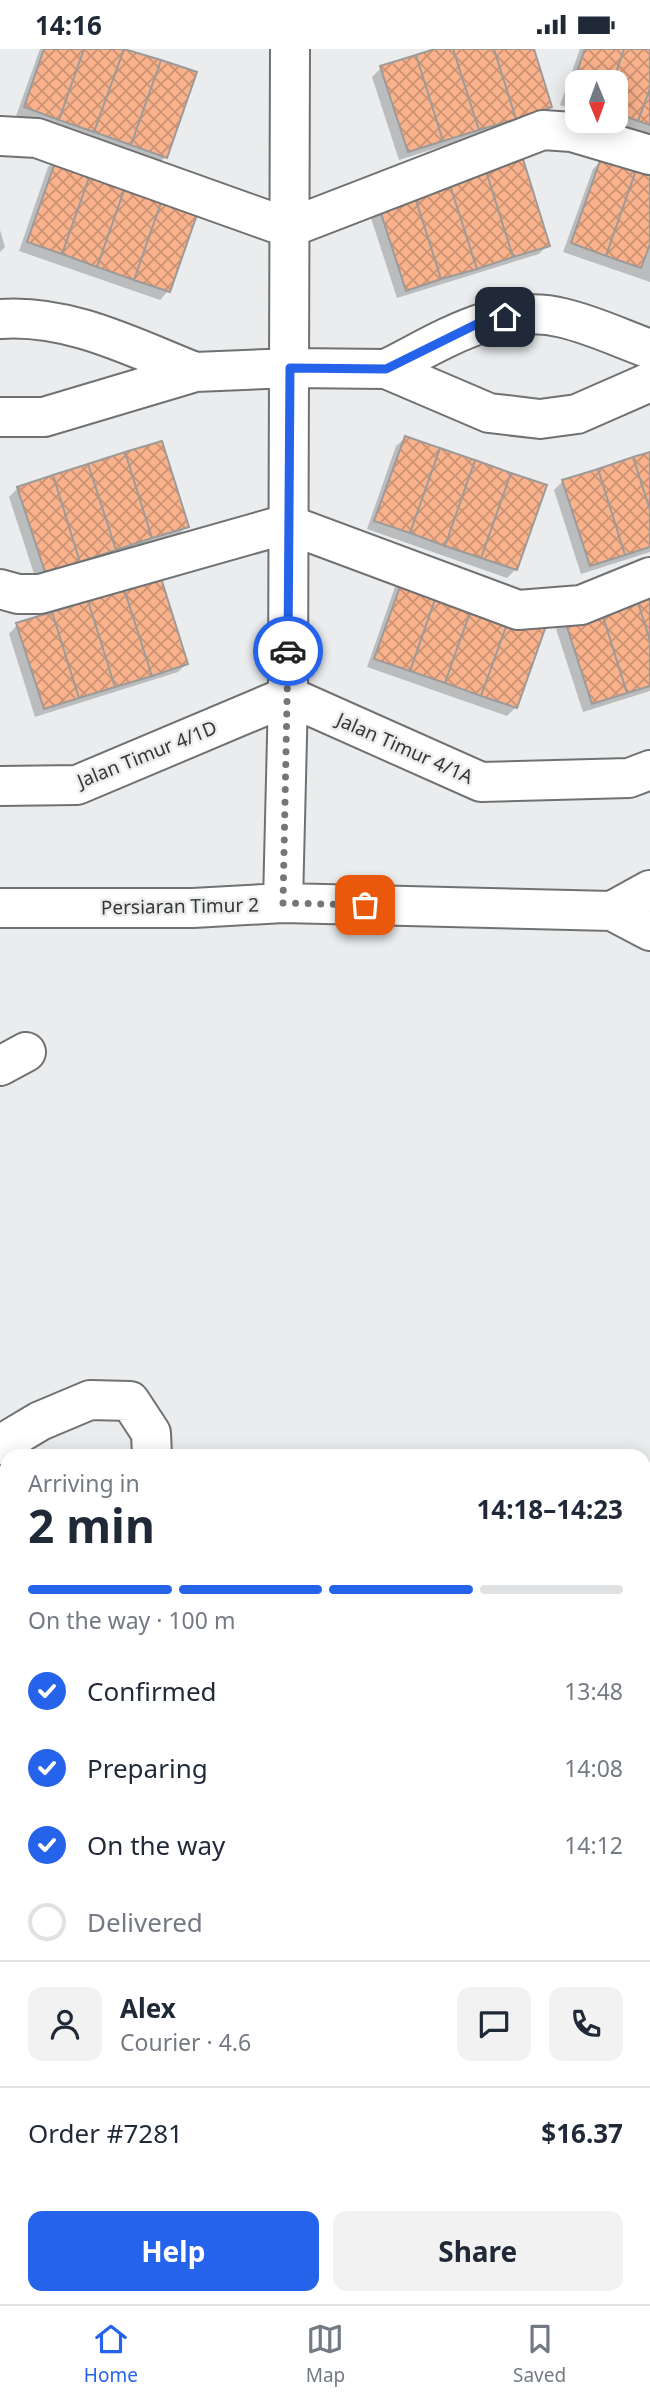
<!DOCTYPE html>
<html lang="en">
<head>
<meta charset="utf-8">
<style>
	:root { --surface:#fff; --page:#f2f2f3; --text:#1f2937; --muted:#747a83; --line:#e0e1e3; --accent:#2563eb }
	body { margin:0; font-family:"Noto Sans",sans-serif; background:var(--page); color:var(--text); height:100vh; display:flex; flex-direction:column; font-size:26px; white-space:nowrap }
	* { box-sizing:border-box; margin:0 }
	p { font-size:23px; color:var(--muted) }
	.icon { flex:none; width:38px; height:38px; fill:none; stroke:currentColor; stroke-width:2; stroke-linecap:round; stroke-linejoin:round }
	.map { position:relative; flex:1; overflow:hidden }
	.panel { position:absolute; left:0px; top:1400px; width:651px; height:856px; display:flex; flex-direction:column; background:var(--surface); border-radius:21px 21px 0 0; box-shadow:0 4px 18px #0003 }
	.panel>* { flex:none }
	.needle { width:46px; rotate:179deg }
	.fabs { position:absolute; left:565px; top:21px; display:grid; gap:14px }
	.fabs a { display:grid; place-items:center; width:63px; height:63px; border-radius:14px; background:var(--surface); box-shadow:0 4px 18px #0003; font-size:35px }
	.pin { position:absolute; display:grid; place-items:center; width:60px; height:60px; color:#fff; margin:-30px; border-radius:14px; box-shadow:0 4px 10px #0006 }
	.courier { position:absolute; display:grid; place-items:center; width:70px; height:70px; margin:-35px; border:5px solid #2563eb; border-radius:50%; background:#fff; color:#222; box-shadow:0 2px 9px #0007 }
	.head em { font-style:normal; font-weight:700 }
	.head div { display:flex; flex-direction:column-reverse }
	.head { display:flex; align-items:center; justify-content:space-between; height:119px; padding:0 28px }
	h1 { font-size:46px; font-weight:700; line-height:52px }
	.bar { display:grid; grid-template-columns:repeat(4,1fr); gap:10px 7px; align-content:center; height:84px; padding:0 28px }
	.bar i { height:9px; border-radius:5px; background:var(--line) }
	.bar .on { background:var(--accent) }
	.bar p { grid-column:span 4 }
	.line { display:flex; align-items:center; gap:18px; padding:0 28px; border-top:2px solid var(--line) }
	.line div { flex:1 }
	.round { display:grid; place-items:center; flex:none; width:74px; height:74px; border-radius:14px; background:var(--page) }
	ol { padding:0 28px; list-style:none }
	li { display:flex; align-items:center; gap:21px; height:77px }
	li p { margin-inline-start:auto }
	li .icon { padding:7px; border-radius:50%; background:var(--accent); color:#fff; stroke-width:4 }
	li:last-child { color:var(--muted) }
	li i { width:38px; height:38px; border:4px solid var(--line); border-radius:50% }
	.action { display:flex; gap:14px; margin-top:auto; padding:14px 28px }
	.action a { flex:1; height:80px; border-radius:14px; background:var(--accent); color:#fff; font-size:28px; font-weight:700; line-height:80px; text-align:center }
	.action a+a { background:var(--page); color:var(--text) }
	.status { display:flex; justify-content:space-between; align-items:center; height:49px; padding:0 35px; background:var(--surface); direction:ltr }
	.status svg { height:19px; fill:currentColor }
	.tabs { display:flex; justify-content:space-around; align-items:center; height:98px; border-top:2px solid var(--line); background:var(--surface); font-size:19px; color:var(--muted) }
	.tabs a { display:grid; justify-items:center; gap:4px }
	.tabs .on { color:var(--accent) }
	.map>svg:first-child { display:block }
	.shadow { fill:#0003 }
	.building { fill:url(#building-cross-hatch); stroke:#9d9b9a; stroke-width:2 }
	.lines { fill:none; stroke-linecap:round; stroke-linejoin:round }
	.minor-casing { stroke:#707172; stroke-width:42 }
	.minor { stroke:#fff; stroke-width:38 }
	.done { stroke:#767677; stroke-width:7; stroke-dasharray:0 12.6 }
	.route { stroke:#2563eb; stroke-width:9 }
	.labels { text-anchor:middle; stroke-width:5; stroke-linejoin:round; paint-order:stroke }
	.street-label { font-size:19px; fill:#373738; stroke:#eaeced }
</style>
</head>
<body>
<div class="status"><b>14:16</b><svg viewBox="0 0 49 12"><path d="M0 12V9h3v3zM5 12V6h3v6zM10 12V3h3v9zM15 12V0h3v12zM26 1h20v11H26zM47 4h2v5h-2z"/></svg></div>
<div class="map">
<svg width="650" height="2255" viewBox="0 0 650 2255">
	<defs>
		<pattern id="building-cross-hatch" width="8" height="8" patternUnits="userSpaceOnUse" patternTransform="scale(1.75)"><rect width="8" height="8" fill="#fab28c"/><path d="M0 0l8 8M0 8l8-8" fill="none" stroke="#cb9273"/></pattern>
	</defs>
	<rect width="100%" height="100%" fill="#eaeced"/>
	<path class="shadow" d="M40,0H125L195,24L165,108L157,116L16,67Z
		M441,0H532L550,58L541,66L399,111L372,28L381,19Z
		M580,0H650V88L604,72H616V33H578V62L560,56Z
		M57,110L168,242L160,251L19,202L48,118Z
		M602,111L650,128V233L563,203L593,120Z
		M379,157L548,196L539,205L397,249L370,166Z
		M0,181L5,198L0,203Z
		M405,389L516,520L507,529L367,480L396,397Z
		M650,405V503L581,525L554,441L563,432Z
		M18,439L187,477L178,486L36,531L9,448Z
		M405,526L516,658L507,667L367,618L396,535Z
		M650,544V642L583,663L556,580L565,571Z
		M17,576L186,615L178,623L35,668L9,585Z"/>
	<path class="building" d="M44,0H84L59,71L24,58Z
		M84,0H124L94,83L59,71Z
		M124,0L161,11L131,96L94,83Z
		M435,0H453L479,81L443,92L416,6Z
		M453,0H494L516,70L479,81Z
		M494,0H534L552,58L516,70Z
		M585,0H624L613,33H578V51L568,48Z
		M624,0H650V39L638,72L616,64V33H613Z
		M416,6L443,92L408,103L380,17Z
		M161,11L197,23L167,109L131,96Z
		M650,39V76L638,72Z
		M57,108L92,120L62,205L27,193Z
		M601,109L636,121L606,207L571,194Z
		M523,110L550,197L513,208L486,122Z
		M92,120L127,133L97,218L62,205Z
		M636,121L650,126V195L641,219L606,207Z
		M486,122L513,208L477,220L449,133Z
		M127,133L164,145L134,231L97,218Z
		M449,133L477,220L441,230L414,145Z
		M164,145L200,157L170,243L134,231Z
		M414,145L441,230L406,242L378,155Z
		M405,387L440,399L410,484L374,472Z
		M162,392L189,478L152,489L125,403Z
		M440,399L475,411L445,497L410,484Z
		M125,403L152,489L116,501L88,415Z
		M650,403V461L633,408Z
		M633,408L650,461V498L625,506L598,420Z
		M475,411L511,424L481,509L445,497Z
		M88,415L116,501L80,513L53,426Z
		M598,420L625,506L590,517L562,431Z
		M511,424L547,436L517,521L481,509Z
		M53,426L80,513L45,523L17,438Z
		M405,524L440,536L410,622L374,610Z
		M161,529L188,615L152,627L124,540Z
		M440,536L475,549L445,634L410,622Z
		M124,540L152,627L115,638L88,552Z
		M650,542V592L636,547Z
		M636,547L650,592V637L627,644L600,558Z
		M475,549L512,561L481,647L445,634Z
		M88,552L115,638L79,649L52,563Z
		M600,558L627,644L592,655L564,569Z
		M512,561L547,574L517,659L481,647Z
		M52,563L79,649L44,660L16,574Z"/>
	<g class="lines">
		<defs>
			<path id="minor" d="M0,87L37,89L289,179L543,81L572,83L650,106
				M0,270C69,265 132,298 195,323
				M386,320C442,292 499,253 563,269C593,276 622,290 650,300
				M0,368H44L195,323L290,319L386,320L489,364L540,370L577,365L650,333
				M0,540L18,545H40L287,475L518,561L581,556L650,528
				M288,647L481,733L629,729L650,721
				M0,737L77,736L288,647
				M283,854L288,647L290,0
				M0,859H193L283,854L612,862L650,882
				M612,862L650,841
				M0,1017L26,1003
				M0,1396L40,1372L90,1351L130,1352L151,1384L152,1407
				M0,1490L7,1488
				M0,1853L7,1851
				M0,2206H7"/>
		</defs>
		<use href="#minor" class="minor-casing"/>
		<use href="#minor" class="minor"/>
	</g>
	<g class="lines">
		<path class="done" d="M288,602L283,854L365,856"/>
		<path class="route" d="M288,602L290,319L386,320L485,271L505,268"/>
	</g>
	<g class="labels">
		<g class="street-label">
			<text transform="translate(405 699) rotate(24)" y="7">Jalan Timur 4/1A</text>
			<text transform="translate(147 705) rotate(-22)" y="7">Jalan Timur 4/1D</text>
			<text transform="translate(180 857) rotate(-1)" y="7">Persiaran Timur 2</text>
		</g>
	</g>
</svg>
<div class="fabs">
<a><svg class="needle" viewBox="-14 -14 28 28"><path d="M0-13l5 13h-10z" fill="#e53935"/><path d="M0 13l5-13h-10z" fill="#747a83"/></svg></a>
</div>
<div class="pin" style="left:365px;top:856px;background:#ea580c"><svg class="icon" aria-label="bag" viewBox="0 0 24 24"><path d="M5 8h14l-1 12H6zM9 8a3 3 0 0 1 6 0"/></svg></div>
<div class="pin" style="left:505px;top:268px;background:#1f2937"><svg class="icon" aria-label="home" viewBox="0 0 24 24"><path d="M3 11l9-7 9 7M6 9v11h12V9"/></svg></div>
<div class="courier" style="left:288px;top:602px"><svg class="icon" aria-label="car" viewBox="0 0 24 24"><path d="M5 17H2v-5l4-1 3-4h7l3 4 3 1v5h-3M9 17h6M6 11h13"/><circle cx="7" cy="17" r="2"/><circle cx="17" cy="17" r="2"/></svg></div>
<section class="panel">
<div class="head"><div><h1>2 min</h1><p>Arriving in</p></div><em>14:18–14:23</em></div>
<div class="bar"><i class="on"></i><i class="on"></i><i class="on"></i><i></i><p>On the way · 100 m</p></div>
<ol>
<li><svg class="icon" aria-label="check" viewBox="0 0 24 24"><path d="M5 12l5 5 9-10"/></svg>Confirmed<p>13:48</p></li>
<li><svg class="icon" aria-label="check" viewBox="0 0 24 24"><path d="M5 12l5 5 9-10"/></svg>Preparing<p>14:08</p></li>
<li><svg class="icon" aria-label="check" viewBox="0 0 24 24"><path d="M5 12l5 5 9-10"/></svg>On the way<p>14:12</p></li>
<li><i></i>Delivered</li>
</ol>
<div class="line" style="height:126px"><a class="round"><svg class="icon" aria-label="person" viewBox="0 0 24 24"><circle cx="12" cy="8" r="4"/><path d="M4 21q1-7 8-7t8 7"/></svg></a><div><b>Alex</b><p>Courier · 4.6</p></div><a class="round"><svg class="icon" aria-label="chat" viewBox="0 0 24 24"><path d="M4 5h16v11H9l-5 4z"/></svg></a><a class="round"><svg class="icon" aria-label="phone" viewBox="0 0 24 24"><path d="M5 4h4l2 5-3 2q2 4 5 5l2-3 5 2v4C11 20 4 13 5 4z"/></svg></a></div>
<div class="line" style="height:91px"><div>Order #7281</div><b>$16.37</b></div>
<div class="action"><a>Help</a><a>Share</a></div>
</section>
</div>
<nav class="tabs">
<a class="on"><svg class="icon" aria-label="home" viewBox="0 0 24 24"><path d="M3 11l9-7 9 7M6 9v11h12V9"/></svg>Home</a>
<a><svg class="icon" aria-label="map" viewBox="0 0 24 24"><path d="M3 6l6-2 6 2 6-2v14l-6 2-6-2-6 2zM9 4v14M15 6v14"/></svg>Map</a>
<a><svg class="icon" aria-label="saved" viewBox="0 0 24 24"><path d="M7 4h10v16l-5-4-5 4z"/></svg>Saved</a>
</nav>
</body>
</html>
